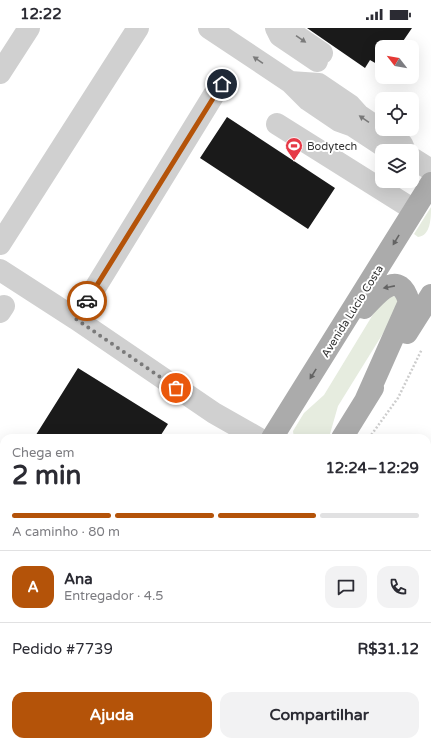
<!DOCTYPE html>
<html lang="pt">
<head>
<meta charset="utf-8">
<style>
	:root { --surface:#fff; --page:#f2f2f3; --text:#2b2b33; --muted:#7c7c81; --line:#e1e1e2; --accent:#b45309 }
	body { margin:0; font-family:"Varela Round",sans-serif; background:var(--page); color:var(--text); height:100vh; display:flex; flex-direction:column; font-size:15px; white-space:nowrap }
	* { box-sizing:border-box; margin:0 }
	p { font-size:13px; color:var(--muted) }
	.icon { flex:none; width:22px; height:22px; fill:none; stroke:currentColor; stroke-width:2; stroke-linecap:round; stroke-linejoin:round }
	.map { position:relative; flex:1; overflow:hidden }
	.sheet { position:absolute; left:0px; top:406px; width:431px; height:312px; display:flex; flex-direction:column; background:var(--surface); border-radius:12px 12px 0 0; box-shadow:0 4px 16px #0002 }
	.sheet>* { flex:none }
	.needle { width:26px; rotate:301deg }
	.fabs { position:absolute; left:375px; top:12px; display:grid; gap:8px }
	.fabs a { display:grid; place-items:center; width:44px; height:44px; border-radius:8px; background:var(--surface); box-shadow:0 4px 16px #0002; font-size:20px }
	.pin { position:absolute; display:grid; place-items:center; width:34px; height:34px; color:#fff; margin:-17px; border:2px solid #fff; border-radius:50%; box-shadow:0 1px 4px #0007 }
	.courier { position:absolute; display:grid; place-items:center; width:40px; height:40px; margin:-20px; border:3px solid #b45309; border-radius:50%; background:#fff; color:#222; box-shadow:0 1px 5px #0007 }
	.head em { font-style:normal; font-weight:800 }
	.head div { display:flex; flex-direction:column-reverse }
	.head { display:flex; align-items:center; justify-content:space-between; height:68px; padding:0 12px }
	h1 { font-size:26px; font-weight:800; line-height:30px }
	.bar { display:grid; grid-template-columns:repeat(4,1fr); gap:6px 4px; align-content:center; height:48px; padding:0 12px }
	.bar i { height:5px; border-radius:3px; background:var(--line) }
	.bar .on { background:var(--accent) }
	.bar p { grid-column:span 4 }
	.line { display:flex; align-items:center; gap:10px; padding:0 12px; border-top:1px solid var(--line) }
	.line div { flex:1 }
	.round { display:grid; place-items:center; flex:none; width:42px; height:42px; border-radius:12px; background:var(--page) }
	.primary-button { display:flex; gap:8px; margin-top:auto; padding:8px 12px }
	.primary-button a { flex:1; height:46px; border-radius:12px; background:var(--accent); color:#fff; font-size:16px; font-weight:800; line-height:46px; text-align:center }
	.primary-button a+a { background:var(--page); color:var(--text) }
	.status { display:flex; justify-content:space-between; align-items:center; height:28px; padding:0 20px; background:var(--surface); direction:ltr }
	.status svg { height:11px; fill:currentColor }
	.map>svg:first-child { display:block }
	.green { fill:#e6ecdf }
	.water { fill:#cfe2ee }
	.building { fill:#1a1a1a }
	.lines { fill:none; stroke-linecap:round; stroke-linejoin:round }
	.path { stroke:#cdcdcd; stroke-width:2.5; stroke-dasharray:2 2; stroke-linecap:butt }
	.minor { stroke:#d0d0d0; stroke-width:22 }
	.major { stroke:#ababab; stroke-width:22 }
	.oneway { fill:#7a7a7a }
	.oneway2 { fill:#636363 }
	.done { stroke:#7a7a7a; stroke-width:4; stroke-dasharray:0 7.2 }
	.route { stroke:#b45309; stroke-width:5 }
	.labels { text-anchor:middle; stroke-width:4; stroke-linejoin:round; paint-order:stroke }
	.poi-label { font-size:11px; fill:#333; stroke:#fff; text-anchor:start }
	.street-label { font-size:11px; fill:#333; stroke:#fff }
</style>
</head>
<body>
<div class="status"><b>12:22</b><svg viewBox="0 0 49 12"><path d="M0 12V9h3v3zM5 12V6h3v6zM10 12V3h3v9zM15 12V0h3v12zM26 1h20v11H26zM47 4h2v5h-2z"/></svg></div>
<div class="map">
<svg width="431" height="718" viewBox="0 0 431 718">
	<rect width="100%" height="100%" fill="#fff"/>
	<path class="green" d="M431,179C431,189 431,208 418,209L414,206Z
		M393,268L397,269L400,278L338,378L330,406L328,410H294L293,403L304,385L324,367L383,270Z"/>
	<path class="water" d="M431,627V718H362L364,714H427V631Z"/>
	<path class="building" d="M307,0H412L399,19H382V39L370,32L365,40Z
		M227,89L335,160L308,201L200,130Z
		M78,340L168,396L159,410H34Z"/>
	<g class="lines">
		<path class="path" d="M369,410L398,370L422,321
			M178,718L180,714"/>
		<path class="minor" d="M209,0L290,54
			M317,33L280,8L276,0H285L322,25
			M0,45L29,0
			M277,96L414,182
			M391,123L353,98L339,93L308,72L290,54L319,56L350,77L359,87L402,116L405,123
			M412,130L431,142
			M0,216L138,0
			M0,242L76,291L214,385L258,410
			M0,284L4,278
			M76,291L221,55
			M0,442L4,445
			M0,492L4,494
			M0,698L4,700
			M26,714L33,718"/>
		<path class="major" d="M364,280C377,266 399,239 409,274L365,373
			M407,305L431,267
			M272,410L431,155
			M342,410L373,360
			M81,718L83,714
			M151,718L153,714"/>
	</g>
	<defs><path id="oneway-solid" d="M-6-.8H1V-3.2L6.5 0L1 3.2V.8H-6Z"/></defs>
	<g class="oneway">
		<use href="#oneway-solid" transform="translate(301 11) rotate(34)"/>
		<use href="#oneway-solid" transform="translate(258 32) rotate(-146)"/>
		<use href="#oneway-solid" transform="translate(364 91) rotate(-146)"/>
	</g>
	<g class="oneway2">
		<use href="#oneway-solid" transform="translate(396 212) rotate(121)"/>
		<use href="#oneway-solid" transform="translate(389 259) rotate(169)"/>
		<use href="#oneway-solid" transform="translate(313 346) rotate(122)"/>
	</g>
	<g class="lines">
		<path class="done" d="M87,273L76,291L176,360"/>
		<path class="route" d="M87,273L222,56"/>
	</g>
	<defs>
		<symbol id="stadium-pin" viewBox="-11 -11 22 30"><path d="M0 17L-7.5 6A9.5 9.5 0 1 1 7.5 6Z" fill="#e63946" stroke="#fff"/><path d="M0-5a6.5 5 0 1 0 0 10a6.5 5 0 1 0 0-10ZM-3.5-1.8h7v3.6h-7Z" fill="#fff"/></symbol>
	</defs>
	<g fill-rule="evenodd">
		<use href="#stadium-pin" x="284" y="108" width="20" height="27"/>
	</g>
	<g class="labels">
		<g class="poi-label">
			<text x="307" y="122">Bodytech</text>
		</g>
		<g class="street-label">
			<text transform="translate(352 283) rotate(-58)" y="4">Avenida Lúcio Costa</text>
		</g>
	</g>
</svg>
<div class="fabs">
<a><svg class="needle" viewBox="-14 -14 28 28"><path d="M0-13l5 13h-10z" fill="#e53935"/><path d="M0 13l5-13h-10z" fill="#7c7c81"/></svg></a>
<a><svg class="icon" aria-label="locate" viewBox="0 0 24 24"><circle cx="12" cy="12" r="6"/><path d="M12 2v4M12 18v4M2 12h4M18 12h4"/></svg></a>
<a><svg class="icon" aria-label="layers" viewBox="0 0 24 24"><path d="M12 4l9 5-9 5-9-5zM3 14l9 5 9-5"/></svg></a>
</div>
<div class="pin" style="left:176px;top:360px;background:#ea580c"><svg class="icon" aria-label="bag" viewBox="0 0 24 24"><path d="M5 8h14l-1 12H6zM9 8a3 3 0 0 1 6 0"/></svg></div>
<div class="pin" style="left:222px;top:56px;background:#1f2937"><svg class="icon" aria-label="home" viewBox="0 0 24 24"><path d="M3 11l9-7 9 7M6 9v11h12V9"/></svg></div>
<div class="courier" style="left:87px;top:273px"><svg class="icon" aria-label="car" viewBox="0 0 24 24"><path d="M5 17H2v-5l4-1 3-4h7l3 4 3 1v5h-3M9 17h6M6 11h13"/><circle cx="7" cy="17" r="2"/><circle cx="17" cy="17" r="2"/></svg></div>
<section class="sheet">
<div class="head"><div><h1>2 min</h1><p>Chega em</p></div><em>12:24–12:29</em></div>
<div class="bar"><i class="on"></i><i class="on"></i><i class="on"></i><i></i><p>A caminho · 80 m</p></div>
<div class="line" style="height:72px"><b class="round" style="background:var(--accent);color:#fff">A</b><div><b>Ana</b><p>Entregador · 4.5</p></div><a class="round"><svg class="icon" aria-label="chat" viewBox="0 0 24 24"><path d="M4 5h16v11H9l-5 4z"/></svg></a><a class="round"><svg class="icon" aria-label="phone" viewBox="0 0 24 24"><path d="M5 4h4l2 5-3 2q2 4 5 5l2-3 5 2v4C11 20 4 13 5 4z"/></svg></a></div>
<div class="line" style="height:52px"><div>Pedido #7739</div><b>R$31.12</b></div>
<div class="primary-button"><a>Ajuda</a><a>Compartilhar</a></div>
</section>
</div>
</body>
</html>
